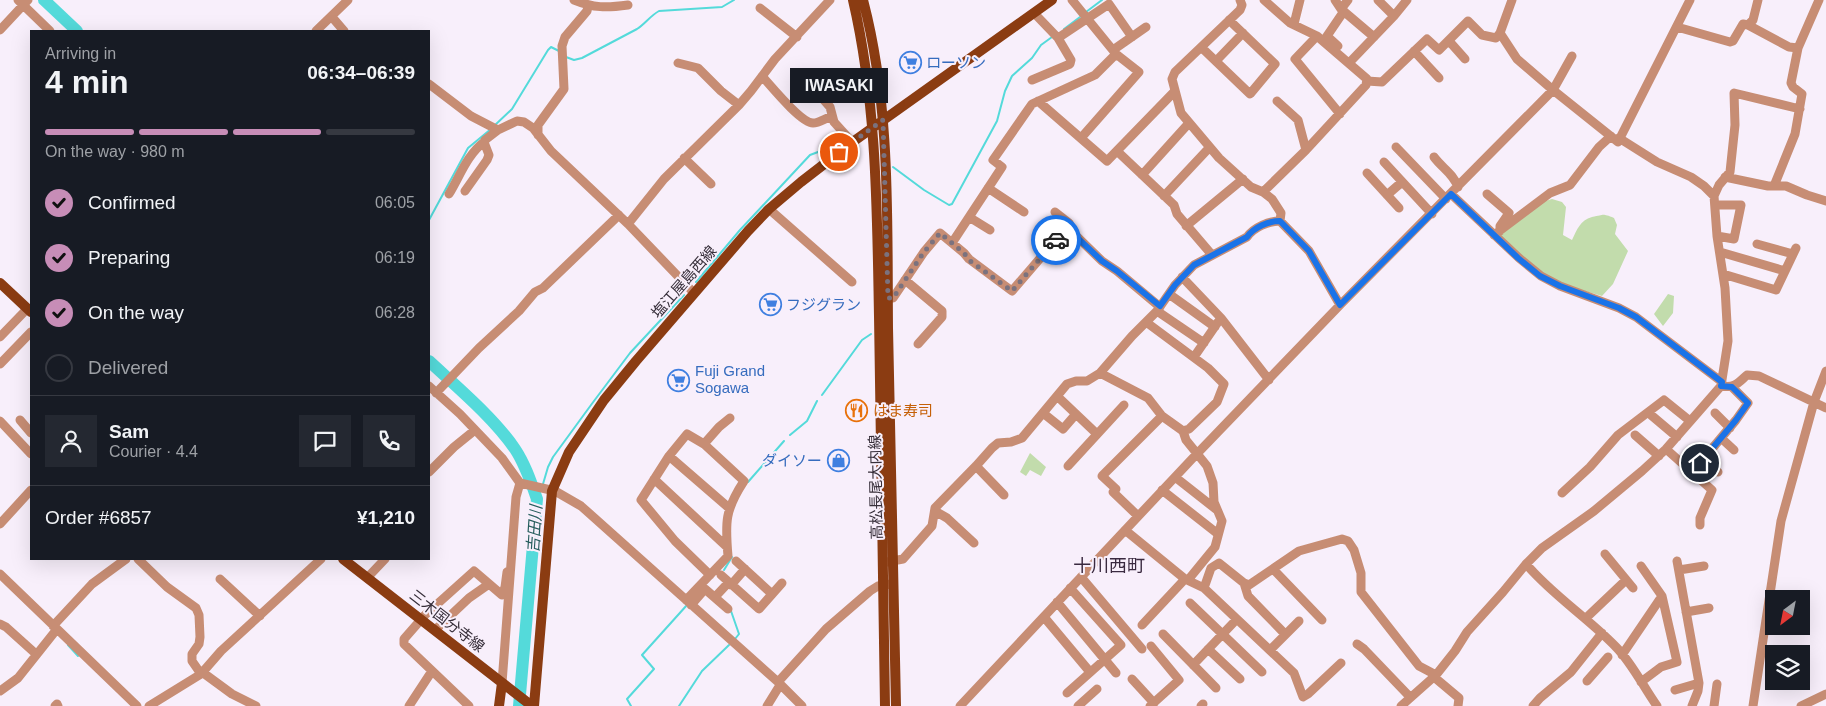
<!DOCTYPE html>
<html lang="en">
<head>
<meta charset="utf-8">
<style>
	:root { --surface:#171b24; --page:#242831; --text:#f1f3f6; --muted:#9ea1a6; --line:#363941; --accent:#c78db7 }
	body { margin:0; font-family:Helvetica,"Noto Sans JP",sans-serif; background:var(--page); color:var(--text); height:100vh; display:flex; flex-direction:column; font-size:19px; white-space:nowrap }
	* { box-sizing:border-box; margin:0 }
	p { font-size:16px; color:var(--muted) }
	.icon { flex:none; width:28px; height:28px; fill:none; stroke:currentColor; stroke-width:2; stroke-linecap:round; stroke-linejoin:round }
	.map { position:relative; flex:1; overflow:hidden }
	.details { position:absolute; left:30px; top:30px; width:400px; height:530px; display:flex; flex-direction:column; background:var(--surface); border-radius:0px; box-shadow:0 5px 20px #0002 }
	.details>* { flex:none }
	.needle { width:32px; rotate:212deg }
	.controls { position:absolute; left:1765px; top:590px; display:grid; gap:10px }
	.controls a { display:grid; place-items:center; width:45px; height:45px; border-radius:0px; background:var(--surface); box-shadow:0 5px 20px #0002; font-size:25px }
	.pin { position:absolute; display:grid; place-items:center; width:42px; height:42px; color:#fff; margin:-21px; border:2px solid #fff; border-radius:50%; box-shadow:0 1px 5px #0007 }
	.courier { position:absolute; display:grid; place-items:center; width:50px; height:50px; margin:-25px; border:4px solid #1a73e8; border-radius:50%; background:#fff; color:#222; box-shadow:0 1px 6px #0007 }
	.bubble { position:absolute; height:35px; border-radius:0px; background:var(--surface); box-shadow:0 5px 20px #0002; font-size:16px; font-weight:700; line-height:35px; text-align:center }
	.overview em { font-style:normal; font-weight:700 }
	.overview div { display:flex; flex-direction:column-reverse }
	.overview { display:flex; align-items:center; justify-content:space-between; height:85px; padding:0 15px }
	h1 { font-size:32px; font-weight:700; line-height:38px }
	.bar { display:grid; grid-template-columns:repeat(4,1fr); gap:8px 5px; align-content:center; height:60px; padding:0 15px }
	.bar i { height:6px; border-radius:4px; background:var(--line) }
	.bar .current { background:var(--accent) }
	.bar p { grid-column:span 4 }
	.line { display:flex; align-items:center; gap:12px; padding:0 15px; border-top:1px solid var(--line) }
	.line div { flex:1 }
	.round { display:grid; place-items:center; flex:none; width:52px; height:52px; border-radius:0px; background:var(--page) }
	ol { padding:0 15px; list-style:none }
	li { display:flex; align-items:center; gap:15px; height:55px }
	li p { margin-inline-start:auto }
	li .icon { padding:5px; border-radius:50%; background:var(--accent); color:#111; stroke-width:4 }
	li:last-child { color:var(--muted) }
	li i { width:28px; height:28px; border:2px solid var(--line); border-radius:50% }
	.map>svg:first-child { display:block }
	.green { fill:#c2dcac }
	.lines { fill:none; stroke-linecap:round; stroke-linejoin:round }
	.stream { stroke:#54dada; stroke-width:2 }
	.river { stroke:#54dada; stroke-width:12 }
	.minor { stroke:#c78d74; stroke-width:9 }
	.major { stroke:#8b3c12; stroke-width:10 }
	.done { stroke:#7b727e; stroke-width:5; stroke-dasharray:0 9 }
	.route { stroke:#1a73e8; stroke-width:6 }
	.labels { text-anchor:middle; stroke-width:4; stroke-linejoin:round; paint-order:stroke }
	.shop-label { font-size:15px; fill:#366cbe; stroke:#f8effb; text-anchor:start }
	.street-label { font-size:15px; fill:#372f3a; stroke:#f8effb }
	.food-label { font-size:15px; fill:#c56008; stroke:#f8effb; text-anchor:start }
	.water-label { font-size:16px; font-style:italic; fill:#265d5d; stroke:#f8effb }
	.quarter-label { font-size:18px; fill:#3a2a40; stroke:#f8effb }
</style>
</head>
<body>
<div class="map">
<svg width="1826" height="706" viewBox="0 0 1826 706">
	<rect width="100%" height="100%" fill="#f8effb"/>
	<path class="green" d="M1552,199L1562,202L1566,207L1563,235L1572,240C1577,230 1580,220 1592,217C1605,215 1601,213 1614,218L1617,225L1615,234L1628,251L1613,284L1602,296L1561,284L1540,273L1499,235L1542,202Z
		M1668,294L1674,296L1673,313L1663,326L1654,314Z
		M1030,453L1046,467L1041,476L1030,470L1026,476L1020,472Z"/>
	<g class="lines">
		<path class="stream" d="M1086,12L1102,0
			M1064,29L1080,17
			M566,57L574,60L582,58L637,29C645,24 650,16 659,11L722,7L734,0
			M494,126L512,109L548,50L551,47L559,51
			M893,167L924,190L949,205L952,204L997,121L1005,91L1012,76L1032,58L1041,45L1052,37
			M429,220L468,148L491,129
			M696,282L740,230L810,155L834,146
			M822,395L862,340L871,334
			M790,435L807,421L817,401
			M748,482L784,441
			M543,484L548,467L553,457L591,405L630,353L684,295
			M537,499L540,491
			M724,570L732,557
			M731,611L739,634L735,639
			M68,645L78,656
			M631,706L627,699L654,669L642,655L687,605L686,604
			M679,706L702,671L729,645"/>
		<path class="river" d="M44,0L77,31
			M429,361C457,387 494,418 515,449C525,464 531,482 537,499L519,706"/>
		<path class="minor" d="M18,0L50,31
			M574,0C594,8 606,8 628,5
			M1072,0L1116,54L1139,72L1081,138
			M1240,0L1242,5L1240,10L1175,72L1172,79L1181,113L1219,158L1251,187L1263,192L1272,199L1281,213L1280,221
			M1335,0L1341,9L1348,0
			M1378,0L1394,16
			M1512,0L1500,33L1517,59L1553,90L1572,56
			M760,8L797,37
			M1341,9L1374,37
			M1034,13L1058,38
			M332,17L344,31
			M1294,24L1300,0
			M1748,25L1753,20L1758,0
			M1677,27L1730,42L1733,41L1743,24L1748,25L1789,47L1798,48
			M0,30L28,0
			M316,31L348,0
			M1317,36L1295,59L1340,114
			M1449,41L1465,59
			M1338,46L1327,36L1344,11
			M1201,47L1250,94L1275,64L1229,20
			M1113,50L1146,27
			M1414,51L1439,78
			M1216,61L1243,33
			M678,63L698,68L721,91L739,105
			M1349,63L1394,16L1407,0
			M762,76C771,86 801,123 813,123C819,123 826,118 832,116
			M1032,80L1070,64L1071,60L1058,38L1109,4L1132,37
			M1367,81L1382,82L1427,39L1439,50L1468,21L1482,35L1496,38L1500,33
			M429,84L471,116L498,130L517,121L524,122L533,128L551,151L628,224L694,293
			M823,99L830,107L834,122L852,142
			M1038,101L1107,161L1175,91
			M1277,101L1298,120L1306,150
			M538,135V125L564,89L562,46L565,37L587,11L588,6
			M1619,138L1657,162L1691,177L1704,186L1714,196L1717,236L1725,288L1728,341L1721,386
			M1396,147L1446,199
			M1117,151L1174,205L1177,214L1212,255
			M1434,157C1442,168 1453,173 1458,187
			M684,158L711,184
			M1384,162L1432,214
			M1367,173L1399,208
			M1142,175L1189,123
			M1725,177L1768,186H1786L1807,195L1826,201
			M1774,186L1795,134L1802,94L1793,87L1791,83L1798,48L1819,0
			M988,188L1024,212
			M465,191L487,160L489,155L484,142L485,140L498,130
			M1263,192L1306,150L1366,85L1367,79L1317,36L1290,23L1264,0
			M449,194C460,176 467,155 484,142
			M1451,194L1519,258L1541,276L1560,286L1619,308L1636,317L1722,382
			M1487,194L1509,213L1500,226V231
			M1387,195L1402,182
			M1164,196L1209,148
			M1714,196L1719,185L1730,172L1735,125L1734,93L1800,109
			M1715,205H1741L1734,239L1717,236
			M769,209L852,282
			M969,217L990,230
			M628,224L664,179L739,105L751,91L775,59L830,0
			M1186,226L1243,179
			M1067,227L1102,261L1117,271L1160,307
			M1494,235L1550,193L1570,185L1599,147L1611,136
			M952,243L1002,167L993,160L1032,104L1095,75L1116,54
			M1757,244L1793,254
			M1720,252L1785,271
			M1723,274L1776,290L1796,248
			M1182,277L1221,318L1269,380
			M905,280L942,311V317L918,344
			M1169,294L1215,327
			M888,298H893L924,252L940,233L964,253L969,259L1012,291L1067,227L1069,223L1055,212
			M1157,311L1204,343
			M1146,322L1208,368L1224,384L1217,402L1189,429L1183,431
			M0,337L27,309
			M1194,357L1218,322
			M0,364L31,332
			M1100,373L1148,398L1162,416L1183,431L1186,440L1207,466L1213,483L1214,502L1222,521L1215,547L1188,580
			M429,386L460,414L502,458L520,483L555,491L581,506L778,682L802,706
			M436,393L479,348L519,311L535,292L543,288L619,215
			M1057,396L1097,434
			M1043,413L1063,429L1076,414
			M1715,413L1730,428
			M1651,415L1677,437
			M20,420L31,433
			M0,421L31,454
			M1635,435L1659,456
			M1721,438L1734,450
			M704,444L719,427L730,418
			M1666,449L1712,490L1700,518V525
			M669,456L729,508
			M1703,460L1718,472
			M1700,463L1736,420L1748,403L1732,387
			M976,466L1004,495
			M1068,466L1124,405
			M429,472L454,447L475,430
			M1175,477L1217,510
			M654,479L727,547
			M1162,490L1218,534
			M1562,493L1590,467L1618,435L1664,400L1690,421
			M935,511L947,518L974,543
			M1138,516L1113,492L1116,489L1102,476L1162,416
			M0,524L31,490
			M1125,530L1185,579L1204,588L1294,673L1303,697L1308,694L1341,663
			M1605,554L1633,588
			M138,559L167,587L196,608L199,615L200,637L199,644L192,654V661L201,674
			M736,561L772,594
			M1677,561L1699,683L1698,691L1692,706
			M887,562L903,559L932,526L935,508L976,466L992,448L998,443L1011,442L1022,438L1067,384L1076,381H1087L1100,373L1132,336L1157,311L1175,285L1194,265L1247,237C1254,227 1269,221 1280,221L1309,251L1340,305
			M1526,564C1552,595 1587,617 1616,647C1632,663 1644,688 1657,706
			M1273,569L1322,620
			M1679,570L1704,566
			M0,574L137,706
			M721,575L759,609L782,583
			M1081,577L1142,649
			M367,578L385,559
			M220,579L260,616
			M1244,583L1248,596L1285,634
			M731,585L745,569
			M1204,588L1211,568L1219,563L1244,583L1249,585L1299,551L1342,539L1348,541L1354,550L1361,573V592L1419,666L1436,675
			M715,597L729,582
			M686,600L728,556C725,522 725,510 744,481L704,444L687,434L669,456L641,500L675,541L710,575
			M1057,602L1116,673
			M1190,603L1262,672
			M691,605L705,589L728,609
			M1686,612L1709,608
			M1044,617L1090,672
			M1586,618L1626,580
			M0,624L6,627L36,654
			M1142,625L1185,579
			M53,626L92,584L126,559
			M435,630L469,598L489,584
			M1163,634L1216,688
			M1357,644L1364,649L1410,697
			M1208,649L1240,679
			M1270,650L1299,621
			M1622,655L1662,596L1641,566
			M1193,665L1237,619
			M202,672L232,694L256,706
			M1434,677L1459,698L1458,706
			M1132,679L1154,703
			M1587,681L1608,657
			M778,682L826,629L870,591L878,586L891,584
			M1641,682L1661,667L1677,662L1662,596
			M502,683L516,497L520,483
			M1675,690L1699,683
			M0,691L18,678L57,629
			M1067,693L1121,645L1070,588
			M55,706L57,704L58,706
			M149,706L201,674L221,651L321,559
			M409,706L432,671
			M469,706L404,644V639L425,615L474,571L502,595L505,587L507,572L510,570
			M767,706L780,685
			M960,706L1191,460L1340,305L1553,90L1618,142L1690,0
			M1078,706L1097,689
			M1150,706L1179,680L1151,646
			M1201,706L1203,704
			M1401,706L1436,675L1455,651L1467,632L1503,592L1526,564L1542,548L1594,511L1642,471L1666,449L1721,386C1735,388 1737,384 1747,375L1759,376L1826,408
			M1533,706L1540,698L1571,672L1602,633
			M1714,706L1717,684
			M1753,706L1781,521L1814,402L1826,371
			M1801,706L1826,694"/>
		<path class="major" d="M853,0C877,103 877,211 879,316C882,446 884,576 885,706
			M863,0C891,106 887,219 888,328C890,454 893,580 896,706
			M0,283L31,312
			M343,559L532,706
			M499,706L502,683
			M534,706L552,491L569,452L604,400L636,361L748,231L769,209L801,182L854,141L1052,0"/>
	</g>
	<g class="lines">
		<path class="done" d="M839,152L883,120L888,298H893L924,252L940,233L964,253L969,260L1012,291L1056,240"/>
		<path class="route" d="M1056,240L1067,228L1102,261L1117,271L1160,306L1175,285L1194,265L1247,237C1254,227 1269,221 1280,221L1309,251L1340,305L1451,194L1518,258L1540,276L1560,286L1619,308L1636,317L1722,382L1721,386L1732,387L1748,403L1736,420L1700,463"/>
	</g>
	<defs>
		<symbol id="supermarket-ring" viewBox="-11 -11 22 22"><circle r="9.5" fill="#f8effb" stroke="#3f7fe0" stroke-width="1.5"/><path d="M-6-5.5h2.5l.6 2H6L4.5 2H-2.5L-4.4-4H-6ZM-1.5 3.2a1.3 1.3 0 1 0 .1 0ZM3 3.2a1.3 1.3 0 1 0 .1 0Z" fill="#3f7fe0"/></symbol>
		<symbol id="restaurant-ring" viewBox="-11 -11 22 22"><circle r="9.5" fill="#f8effb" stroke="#e8710a" stroke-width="1.5"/><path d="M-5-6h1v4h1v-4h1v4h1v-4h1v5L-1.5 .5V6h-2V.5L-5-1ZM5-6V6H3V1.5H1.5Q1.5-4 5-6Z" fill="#e8710a"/></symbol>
		<symbol id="shop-ring" viewBox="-11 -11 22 22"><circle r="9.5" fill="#f8effb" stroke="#3f7fe0" stroke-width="1.5"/><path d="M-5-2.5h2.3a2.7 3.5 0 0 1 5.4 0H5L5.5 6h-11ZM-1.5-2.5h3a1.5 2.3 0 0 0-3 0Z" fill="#3f7fe0"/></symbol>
	</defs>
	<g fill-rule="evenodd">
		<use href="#supermarket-ring" x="898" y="50" width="25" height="25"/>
		<use href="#supermarket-ring" x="758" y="292" width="25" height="25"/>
		<use href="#supermarket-ring" x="666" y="368" width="25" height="25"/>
		<use href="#restaurant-ring" x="844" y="398" width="25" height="25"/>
		<use href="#shop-ring" x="826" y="448" width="25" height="25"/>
	</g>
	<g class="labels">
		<g class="shop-label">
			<text x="926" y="68">ローソン</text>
			<text x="786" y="310">フジグラン</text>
			<text x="695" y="376">Fuji Grand<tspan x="695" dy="17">Sogawa</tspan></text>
			<text x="822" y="466" text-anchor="end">ダイソー</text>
		</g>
		<g class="street-label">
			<text transform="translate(684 282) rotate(-49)" y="5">塩江屋島西線</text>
			<text transform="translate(876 487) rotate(-91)" y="5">高松長尾大内線</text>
			<text transform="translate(447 621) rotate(38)" y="5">三木国分寺線</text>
		</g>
		<g class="food-label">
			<text x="873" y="416">はま寿司</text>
		</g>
		<g class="water-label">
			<text transform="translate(534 529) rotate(-86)" y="6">吉田川</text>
		</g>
		<g class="quarter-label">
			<text x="1109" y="572">十川西町</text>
		</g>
	</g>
</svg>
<div class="controls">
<a><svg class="needle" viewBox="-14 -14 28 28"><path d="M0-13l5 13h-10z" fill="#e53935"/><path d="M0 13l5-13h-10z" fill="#9ea1a6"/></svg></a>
<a><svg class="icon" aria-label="layers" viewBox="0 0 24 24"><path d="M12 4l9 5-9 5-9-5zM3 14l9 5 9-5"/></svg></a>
</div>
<div class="pin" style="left:839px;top:152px;background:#ea580c"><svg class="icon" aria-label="bag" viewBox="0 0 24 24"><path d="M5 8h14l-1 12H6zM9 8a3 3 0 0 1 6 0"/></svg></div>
<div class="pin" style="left:1700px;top:463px;background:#1f2937"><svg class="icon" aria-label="home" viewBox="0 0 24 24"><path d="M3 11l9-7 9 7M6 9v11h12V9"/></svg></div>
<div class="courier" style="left:1056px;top:240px"><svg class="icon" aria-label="car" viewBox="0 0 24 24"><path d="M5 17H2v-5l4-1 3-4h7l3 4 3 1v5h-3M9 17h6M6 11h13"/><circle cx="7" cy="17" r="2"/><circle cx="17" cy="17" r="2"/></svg></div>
<div class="bubble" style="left:790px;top:68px;width:98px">IWASAKI</div>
<section class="details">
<div class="overview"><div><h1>4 min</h1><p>Arriving in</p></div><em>06:34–06:39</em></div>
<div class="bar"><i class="current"></i><i class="current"></i><i class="current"></i><i></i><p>On the way · 980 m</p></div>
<ol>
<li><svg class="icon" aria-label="check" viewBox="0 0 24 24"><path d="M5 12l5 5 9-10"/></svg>Confirmed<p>06:05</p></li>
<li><svg class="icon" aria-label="check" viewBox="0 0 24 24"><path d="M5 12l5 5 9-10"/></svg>Preparing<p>06:19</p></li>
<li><svg class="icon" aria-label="check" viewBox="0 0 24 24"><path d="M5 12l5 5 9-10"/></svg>On the way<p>06:28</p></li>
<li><i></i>Delivered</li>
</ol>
<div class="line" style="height:90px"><a class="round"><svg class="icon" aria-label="person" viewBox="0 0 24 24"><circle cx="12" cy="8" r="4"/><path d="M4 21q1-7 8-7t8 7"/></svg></a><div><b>Sam</b><p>Courier · 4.4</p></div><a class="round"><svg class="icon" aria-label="chat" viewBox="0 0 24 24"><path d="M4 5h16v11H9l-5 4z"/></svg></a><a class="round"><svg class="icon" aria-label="phone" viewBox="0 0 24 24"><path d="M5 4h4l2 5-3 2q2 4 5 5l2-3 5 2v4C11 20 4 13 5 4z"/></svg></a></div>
<div class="line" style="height:65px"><div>Order #6857</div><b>¥1,210</b></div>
</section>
</div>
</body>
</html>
